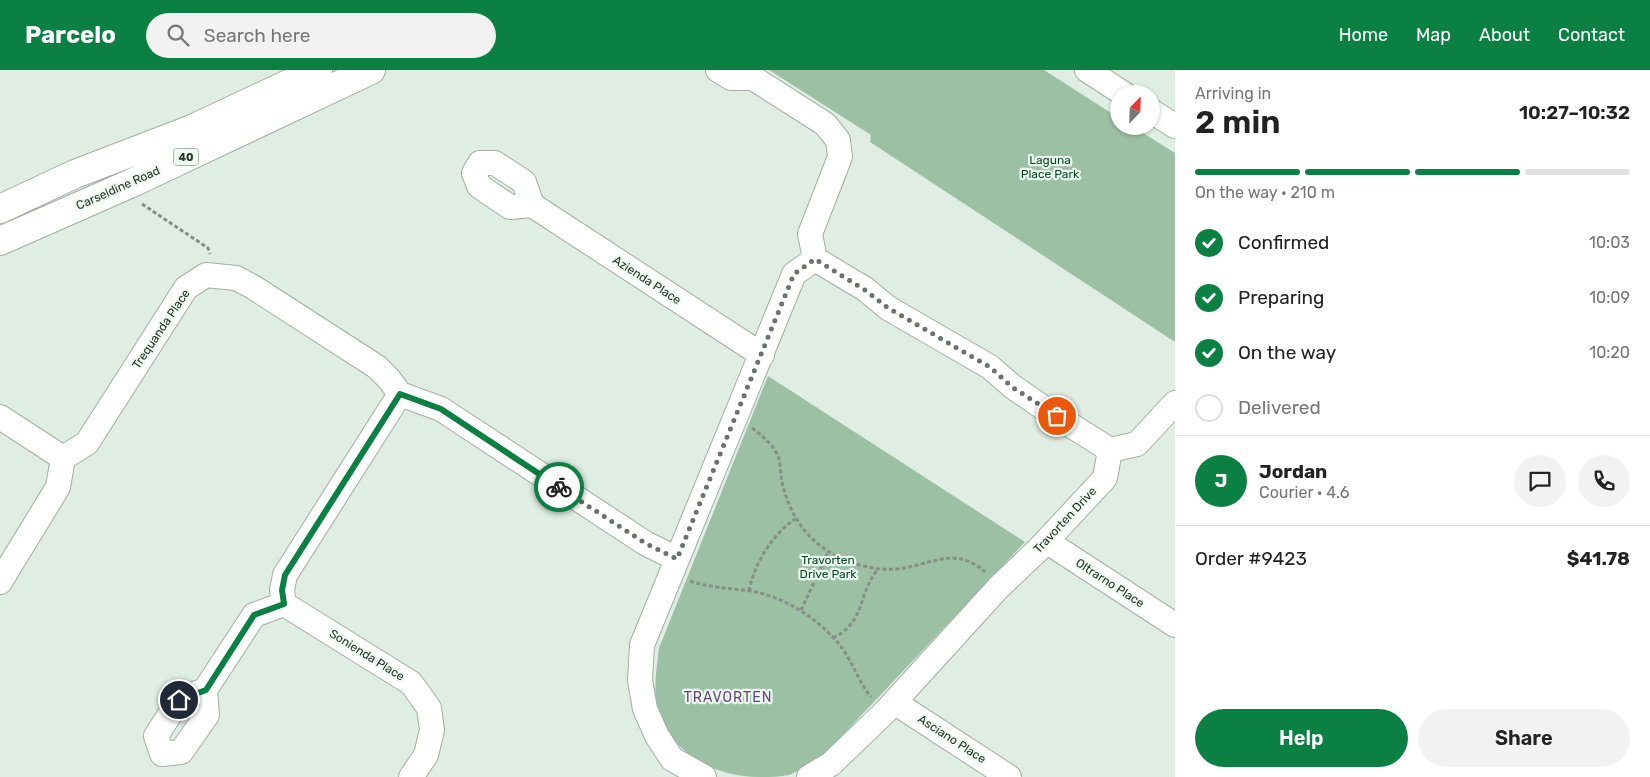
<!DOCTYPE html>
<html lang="en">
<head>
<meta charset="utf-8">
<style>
	:root { --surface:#fff; --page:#f2f2f2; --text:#222; --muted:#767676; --line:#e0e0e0; --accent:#0b8043 }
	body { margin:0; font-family:Rubik,sans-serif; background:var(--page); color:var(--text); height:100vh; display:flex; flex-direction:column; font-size:19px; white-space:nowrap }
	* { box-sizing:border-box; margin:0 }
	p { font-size:16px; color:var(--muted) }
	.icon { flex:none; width:28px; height:28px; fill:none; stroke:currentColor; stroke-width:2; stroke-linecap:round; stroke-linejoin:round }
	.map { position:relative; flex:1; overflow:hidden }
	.details { display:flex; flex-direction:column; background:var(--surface); width:475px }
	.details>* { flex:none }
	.needle { width:32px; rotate:23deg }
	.fabs { position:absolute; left:1110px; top:15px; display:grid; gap:10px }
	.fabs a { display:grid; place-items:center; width:50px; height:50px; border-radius:50%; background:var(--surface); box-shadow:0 1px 4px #0004; font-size:25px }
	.pin { position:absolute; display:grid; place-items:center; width:42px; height:42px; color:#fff; margin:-21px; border:2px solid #fff; border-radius:50%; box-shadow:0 1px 5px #0007 }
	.courier { position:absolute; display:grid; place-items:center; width:50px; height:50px; margin:-25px; border:4px solid #0b8043; border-radius:50%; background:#fff; color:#222; box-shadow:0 1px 6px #0007 }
	.head em { font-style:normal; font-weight:600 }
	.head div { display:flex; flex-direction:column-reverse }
	.head { display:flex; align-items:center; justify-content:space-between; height:85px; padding:0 20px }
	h1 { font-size:32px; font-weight:600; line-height:38px }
	.bar { display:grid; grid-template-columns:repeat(4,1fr); gap:8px 5px; align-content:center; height:60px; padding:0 20px }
	.bar i { height:6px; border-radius:4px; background:var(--line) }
	.bar .active { background:var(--accent) }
	.bar p { grid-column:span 4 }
	.line { display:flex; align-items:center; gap:12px; padding:0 20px; border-top:1px solid var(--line) }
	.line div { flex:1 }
	.round { display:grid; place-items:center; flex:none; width:52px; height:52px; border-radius:26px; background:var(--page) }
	ol { padding:0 20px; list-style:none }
	li { display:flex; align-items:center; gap:15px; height:55px }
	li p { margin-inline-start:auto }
	li .icon { padding:5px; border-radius:50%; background:var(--accent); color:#fff; stroke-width:4 }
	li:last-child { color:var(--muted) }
	li i { width:28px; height:28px; border:2px solid var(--line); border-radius:50% }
	.action { display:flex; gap:10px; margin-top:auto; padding:10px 20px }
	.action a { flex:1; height:58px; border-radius:30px; background:var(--accent); color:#fff; font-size:20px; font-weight:600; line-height:58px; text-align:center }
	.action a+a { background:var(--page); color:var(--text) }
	header { display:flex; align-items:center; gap:30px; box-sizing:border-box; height:70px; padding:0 25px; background:var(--accent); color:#fff }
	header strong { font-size:24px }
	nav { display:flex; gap:28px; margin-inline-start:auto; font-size:18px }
	.search { width:350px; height:45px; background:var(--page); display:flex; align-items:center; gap:12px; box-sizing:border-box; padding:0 18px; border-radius:28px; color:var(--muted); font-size:19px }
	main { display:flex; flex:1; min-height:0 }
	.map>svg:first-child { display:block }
	.green { fill:#9cc0a4 }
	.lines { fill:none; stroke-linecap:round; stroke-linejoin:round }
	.minor-casing { stroke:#a2aea4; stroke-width:26 }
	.major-casing { stroke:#a2aea4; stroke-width:30 }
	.path { stroke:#858e87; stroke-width:3; stroke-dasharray:4 2.5; stroke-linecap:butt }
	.minor { stroke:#fff; stroke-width:24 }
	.major { stroke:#fff; stroke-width:28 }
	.done { stroke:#6a726c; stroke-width:5; stroke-dasharray:0 9 }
	.route { stroke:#0b8043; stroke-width:6 }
	.labels { text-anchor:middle; stroke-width:4.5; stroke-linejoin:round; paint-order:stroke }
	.shield { fill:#edfaf0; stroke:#656d67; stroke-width:1 }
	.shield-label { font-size:11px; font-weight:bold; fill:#2b302c }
	.park-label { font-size:12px; fill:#034921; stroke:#edfaf0 }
	.street-label { font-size:12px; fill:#2b302c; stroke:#edfaf0 }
	.neighbourhood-label { font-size:14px; letter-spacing:1px; fill:#66437e; stroke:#edfaf0 }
</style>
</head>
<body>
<header>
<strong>Parcelo</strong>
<div class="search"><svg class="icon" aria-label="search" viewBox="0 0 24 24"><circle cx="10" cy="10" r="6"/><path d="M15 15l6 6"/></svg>Search here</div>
<nav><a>Home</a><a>Map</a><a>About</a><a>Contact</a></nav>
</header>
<main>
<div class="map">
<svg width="1175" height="707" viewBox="0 0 1175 707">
	<rect width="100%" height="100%" fill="#e0ede3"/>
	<path class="green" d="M769,0H1044L1119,48V56H1132L1175,83V272L870,72L871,65Z
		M768,306L1025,472L820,689C810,694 800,701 789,705C779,707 769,707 759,707C713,707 669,682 657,636C653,618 657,596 659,578Z"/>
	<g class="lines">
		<defs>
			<path id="minor" d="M718,0L731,8H753L751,0
				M1087,0L1124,24
				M753,8L825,54L838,70L840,87L810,164L815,189
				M1151,41L1175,56
				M480,93H495L524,112L532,135L510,137L479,116L474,103Z
				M532,135L762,285
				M0,347L63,388
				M1110,380L1137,374L1175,333
				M1046,471L1175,555
				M0,512L58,417L63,388L87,373L186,218L206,205L236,208L253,217L377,297L389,309L400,324
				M284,534L411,613L429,638L432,660L426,685L411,707
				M205,620L254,545L284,534L282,520L285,505L400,324L441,339L645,473L677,489
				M205,620L207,645L181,682L162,684L156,666L179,630Z
				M894,632L1009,707
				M704,707L672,689L657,666L645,639L640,610L642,575L794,204L815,189L865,219L888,238L990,297L1013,317L1045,339L1110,380L1105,408L1038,480L999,517L885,642L831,694L809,707"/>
			<path id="major" d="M0,139L75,104L192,59L318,0
				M0,171L134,112L371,0"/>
		</defs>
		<use href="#minor" class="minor-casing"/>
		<use href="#major" class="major-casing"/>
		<path class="path" d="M142,134L208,178L210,184
			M752,358C762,366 773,374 778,386C781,393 780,404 782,412C790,445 805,469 836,486C852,494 877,501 895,499C928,497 954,474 985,502
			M690,511C710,518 730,518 751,521C785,527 817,548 839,574C852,590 858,611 871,627
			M749,521C754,494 772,465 795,449
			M801,540L829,481
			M833,568C867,551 857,523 879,498"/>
		<use href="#minor" class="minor"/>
		<use href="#major" class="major"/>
	</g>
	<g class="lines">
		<path class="done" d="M559,417L645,473L677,489L794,204L815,189L865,220L888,238L990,297L1012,317L1057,346"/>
		<path class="route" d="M179,630L206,620L254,545L284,534L282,520L285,505L400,324L441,339L559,417"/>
	</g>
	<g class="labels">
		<rect class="shield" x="173.5" y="78.5" width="25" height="17" rx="4"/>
		<g class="shield-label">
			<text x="186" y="91">40</text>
		</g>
		<g class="park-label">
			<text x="1050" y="94">Laguna<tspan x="1050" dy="14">Place Park</tspan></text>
			<text x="828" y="494">Travorten<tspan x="828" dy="14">Drive Park</tspan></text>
		</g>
		<g class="street-label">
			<text transform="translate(118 118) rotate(-24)" y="4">Carseldine Road</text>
			<text transform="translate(647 210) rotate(33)" y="4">Azienda Place</text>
			<text transform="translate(161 259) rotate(-56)" y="4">Trequanda Place</text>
			<text transform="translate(1065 450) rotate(-47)" y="4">Travorten Drive</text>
			<text transform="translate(1110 513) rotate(33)" y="4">Oltrarno Place</text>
			<text transform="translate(367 585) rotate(32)" y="4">Sonienda Place</text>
			<text transform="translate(952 669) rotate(33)" y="4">Asciano Place</text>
		</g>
		<g class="neighbourhood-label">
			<text x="728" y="632">TRAVORTEN</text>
		</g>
	</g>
</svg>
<div class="fabs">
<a><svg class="needle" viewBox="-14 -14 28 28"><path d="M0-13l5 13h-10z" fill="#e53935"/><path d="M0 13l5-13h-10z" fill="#767676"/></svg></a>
</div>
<div class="pin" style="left:1057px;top:346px;background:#ea580c"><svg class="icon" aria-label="bag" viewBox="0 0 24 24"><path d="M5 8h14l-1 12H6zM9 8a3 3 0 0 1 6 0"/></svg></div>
<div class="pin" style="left:179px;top:630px;background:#1f2937"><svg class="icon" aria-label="home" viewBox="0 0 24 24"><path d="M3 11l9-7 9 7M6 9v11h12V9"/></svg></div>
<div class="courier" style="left:559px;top:417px"><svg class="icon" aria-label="bike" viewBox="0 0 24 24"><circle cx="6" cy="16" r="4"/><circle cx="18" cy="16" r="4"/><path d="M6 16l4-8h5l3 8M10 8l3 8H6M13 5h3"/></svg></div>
</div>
<section class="details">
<div class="head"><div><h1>2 min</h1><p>Arriving in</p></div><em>10:27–10:32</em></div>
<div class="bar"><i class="active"></i><i class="active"></i><i class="active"></i><i></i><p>On the way · 210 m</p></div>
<ol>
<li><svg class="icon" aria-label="check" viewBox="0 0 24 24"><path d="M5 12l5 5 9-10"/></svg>Confirmed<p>10:03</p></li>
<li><svg class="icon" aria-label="check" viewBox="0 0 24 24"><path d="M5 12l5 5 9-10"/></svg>Preparing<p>10:09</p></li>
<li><svg class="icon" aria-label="check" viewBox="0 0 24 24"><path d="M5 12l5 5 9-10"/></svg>On the way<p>10:20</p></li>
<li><i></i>Delivered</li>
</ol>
<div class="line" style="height:90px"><b class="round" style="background:var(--accent);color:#fff">J</b><div><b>Jordan</b><p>Courier · 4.6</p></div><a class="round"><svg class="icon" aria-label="chat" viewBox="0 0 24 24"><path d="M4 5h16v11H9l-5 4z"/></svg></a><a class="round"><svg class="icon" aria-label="phone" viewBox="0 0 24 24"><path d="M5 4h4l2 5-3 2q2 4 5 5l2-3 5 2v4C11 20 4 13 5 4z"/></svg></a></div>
<div class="line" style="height:65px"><div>Order #9423</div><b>$41.78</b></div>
<div class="action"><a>Help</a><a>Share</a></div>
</section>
</main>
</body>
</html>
